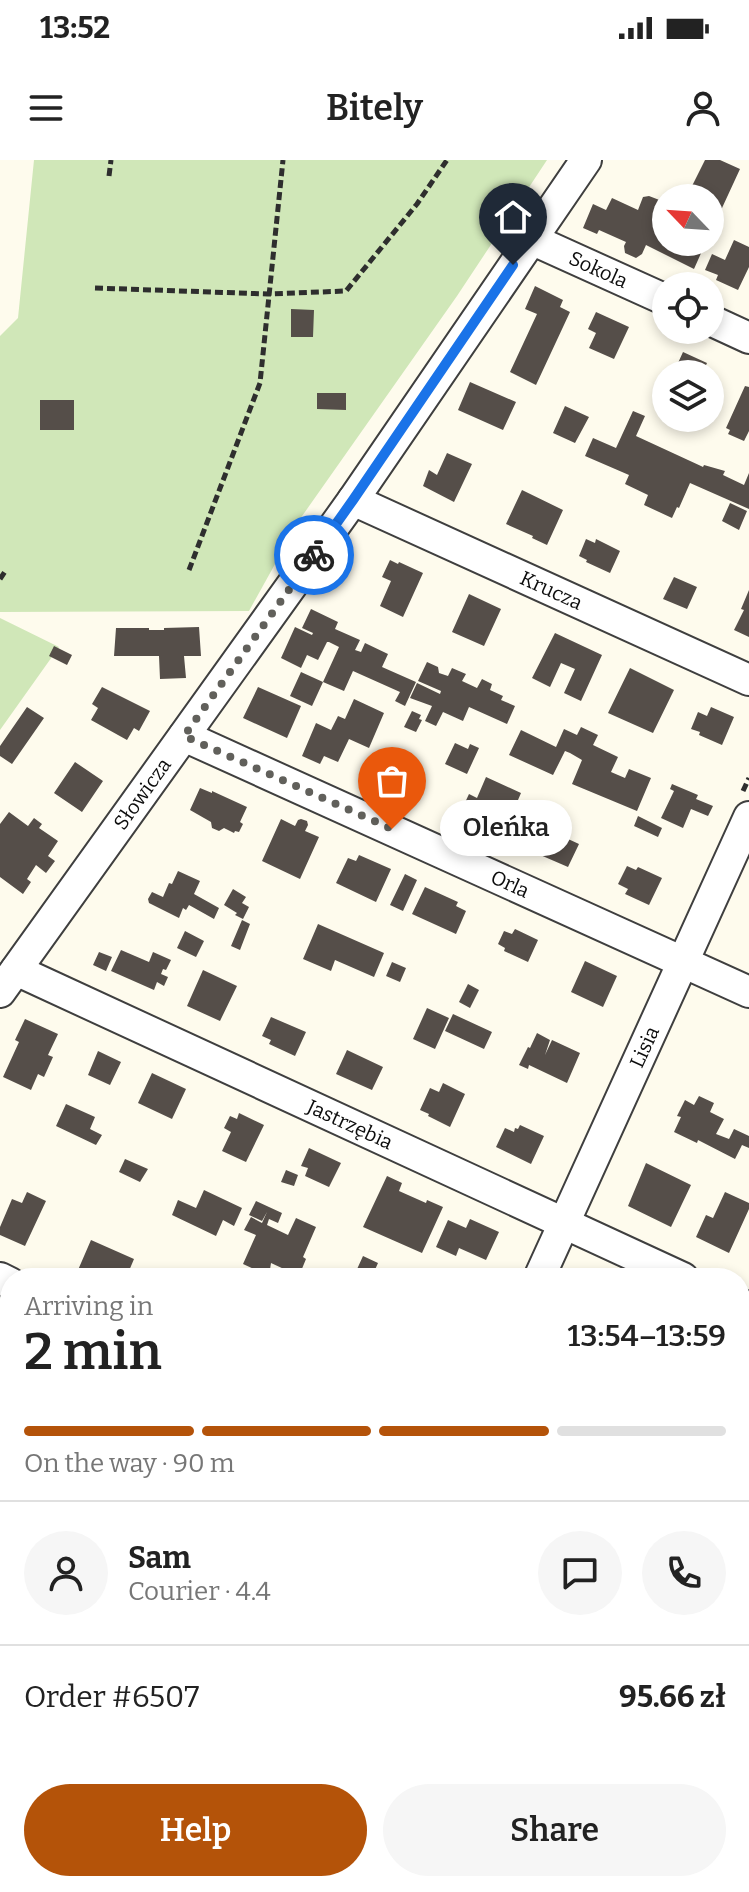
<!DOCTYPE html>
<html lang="en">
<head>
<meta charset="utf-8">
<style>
	:root { --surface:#fff; --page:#f6f6f6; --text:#222; --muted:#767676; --line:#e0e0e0; --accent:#b45309 }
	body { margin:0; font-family:Bitter,serif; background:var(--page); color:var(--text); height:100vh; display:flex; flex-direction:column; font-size:30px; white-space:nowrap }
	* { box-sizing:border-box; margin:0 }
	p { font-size:26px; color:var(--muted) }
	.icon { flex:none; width:44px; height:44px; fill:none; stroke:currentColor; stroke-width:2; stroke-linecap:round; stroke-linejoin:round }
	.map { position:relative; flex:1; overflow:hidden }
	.panel { position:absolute; left:0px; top:1108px; width:750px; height:624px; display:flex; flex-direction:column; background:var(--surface); border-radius:32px 32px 0 0; box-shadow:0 4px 12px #0003 }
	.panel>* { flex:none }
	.needle { width:52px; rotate:295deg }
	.fabs { position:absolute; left:652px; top:24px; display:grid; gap:16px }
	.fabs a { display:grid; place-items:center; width:72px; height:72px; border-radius:50%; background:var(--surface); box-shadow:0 4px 12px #0003; font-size:40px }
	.pin { position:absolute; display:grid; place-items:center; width:68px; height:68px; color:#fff; margin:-82px -34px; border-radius:50% 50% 50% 0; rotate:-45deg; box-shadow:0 0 8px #0007 }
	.pin .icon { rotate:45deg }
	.courier { position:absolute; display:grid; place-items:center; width:80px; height:80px; margin:-40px; border:6px solid #1a73e8; border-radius:50%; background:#fff; color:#222; box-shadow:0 2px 10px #0007 }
	.bubble { position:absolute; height:56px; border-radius:28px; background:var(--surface); box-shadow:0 4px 12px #0003; font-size:26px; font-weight:600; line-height:56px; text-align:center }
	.head em { font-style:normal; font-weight:600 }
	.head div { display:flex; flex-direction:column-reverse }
	.head { display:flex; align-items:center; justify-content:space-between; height:136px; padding:0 24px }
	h1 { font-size:52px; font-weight:600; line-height:60px }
	.bar { display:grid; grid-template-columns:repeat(4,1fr); gap:12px 8px; align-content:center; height:96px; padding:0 24px }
	.bar i { height:10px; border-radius:6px; background:var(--line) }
	.bar .current { background:var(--accent) }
	.bar p { grid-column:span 4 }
	.line { display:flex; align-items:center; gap:20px; padding:0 24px; border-top:2px solid var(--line) }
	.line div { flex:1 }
	.round { display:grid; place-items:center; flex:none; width:84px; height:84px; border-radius:42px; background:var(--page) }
	.action { display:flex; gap:16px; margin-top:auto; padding:16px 24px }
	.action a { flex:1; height:92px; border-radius:48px; background:var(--accent); color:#fff; font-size:32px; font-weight:600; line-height:92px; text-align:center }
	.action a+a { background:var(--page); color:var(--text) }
	.status { display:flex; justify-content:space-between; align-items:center; height:56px; padding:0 40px; background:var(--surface); direction:ltr }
	.status svg { height:22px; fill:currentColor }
	header { display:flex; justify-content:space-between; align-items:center; height:104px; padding:0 24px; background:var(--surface); font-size:36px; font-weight:600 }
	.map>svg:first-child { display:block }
	.green { fill:#d0e7b8 }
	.building { fill:#554e49 }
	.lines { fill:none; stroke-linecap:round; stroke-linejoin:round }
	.minor-casing { stroke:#3f3f3f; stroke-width:34 }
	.path { stroke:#2e2e2e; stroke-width:5; stroke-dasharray:8 4; stroke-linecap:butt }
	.minor { stroke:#fff; stroke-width:30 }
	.done { stroke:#61605b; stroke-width:8; stroke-dasharray:0 14.4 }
	.route { stroke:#1a73e8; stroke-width:10 }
	.labels { text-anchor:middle; stroke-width:8; stroke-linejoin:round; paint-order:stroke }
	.street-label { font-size:20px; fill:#0c0c0c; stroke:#fff }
</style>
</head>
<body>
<div class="status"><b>13:52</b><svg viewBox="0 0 49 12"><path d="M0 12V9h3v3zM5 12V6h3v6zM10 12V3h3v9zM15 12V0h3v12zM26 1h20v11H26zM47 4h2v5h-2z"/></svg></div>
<header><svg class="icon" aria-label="menu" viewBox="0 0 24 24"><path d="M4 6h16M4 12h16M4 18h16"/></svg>Bitely<svg class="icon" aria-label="person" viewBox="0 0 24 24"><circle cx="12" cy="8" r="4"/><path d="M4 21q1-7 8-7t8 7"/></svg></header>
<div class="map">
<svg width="749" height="1732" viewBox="0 0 749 1732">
	<rect width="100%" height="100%" fill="#fefbed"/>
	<path class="green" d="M34,0H547L457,136L300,359L249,451L0,452V176L18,158Z
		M0,458L59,487L0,570Z"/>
	<path class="building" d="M705,0H720L740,9L710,74V38H686Z
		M649,36L662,41L666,39V82H706L694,109L646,85L642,94L636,98L625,93L624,86L626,82L599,70L597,74L583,68L593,44L606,50L612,38L638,50L643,37Z
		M734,80L749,87V107L738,130L716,120L718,115L705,110L712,94L725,100Z
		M535,126L563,140L560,147L570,152L536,225L510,212L537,154L525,149Z
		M291,149L314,150L313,177H291Z
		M596,152L629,167L614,199L589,188L596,173L588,169Z
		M683,192L707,203L702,214H673Z
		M470,222L516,242L503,270L458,250Z
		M745,226L749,227V271L744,281L728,274L730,270L726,268Z
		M317,233H346V250L317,249Z
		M40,240H74V270H40Z
		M565,246L589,257L575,283L553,273Z
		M633,251L645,256L636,276L701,306L703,307L704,305L725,311L723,315L744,325L749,313V349L690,323L679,348L677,347L672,358L644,345L648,335L625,324L629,315L585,296L593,278L616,288Z
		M447,293L472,304L454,342L423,326L429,310L437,315Z
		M522,330L563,350L547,385L532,378L533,376L506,364Z
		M730,343L747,351L739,370L722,361Z
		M586,379L595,383L596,379L620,391L610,413L586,402L587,400L579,396Z
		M390,400L398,404L399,402L423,413L403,457L380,446L391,421L382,417Z
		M674,417L697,427L687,449L663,439Z
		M749,430V477L734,470L744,450L741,449Z
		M469,434L501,449L484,486L452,472Z
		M311,449L338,462L335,469L360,480L355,490L361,492L365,483L388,494L382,507L416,522L405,546L395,541L400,532L353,511L344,531L323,522L339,487L329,482H327L318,500L307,495L301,508L281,498L295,467L312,475L313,473L302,468Z
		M199,467L201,496H184L186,518L160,519L159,496H114L116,468H149V470H164V468Z
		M555,473L602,495L581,541L564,533L575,509L561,503L550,527L532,518Z
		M54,486L72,495L67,505L49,496Z
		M427,502L438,507L439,513L448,516L452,508L466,514L462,521L477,528L482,519L492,524L490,530L503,536L501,540L515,546L507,564L469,547L463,561L443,552L436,566L425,561L432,546L410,538L417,523L440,534L441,531L418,521Z
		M630,508L674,530L653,573L608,553Z
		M301,512L323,522L312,546L290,536Z
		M102,527L150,551L139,571L134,568L127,580L91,560L98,548L92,544Z
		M258,527L301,546L287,578L243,558Z
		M354,539L384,553L369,588L349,579L338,602L324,596L320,604L302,596L316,563L331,570L338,556L345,559Z
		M27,547L44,558L12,604L0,596V586Z
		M711,547L734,557L722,585L699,575L700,572L691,569L698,552L707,556Z
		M412,551L421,555L419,559L422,560L416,572L404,567Z
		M581,567L598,575L593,585L618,597L611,612L625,618L629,609L651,618L637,651L572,624L582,600L570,593L565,591L553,615L509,595L521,570L556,587L564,569L577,575Z
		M455,583L468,589L470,584L479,588L467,614L445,604Z
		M394,599L425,613L414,637L390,626L393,620L385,617Z
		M75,602L103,621L82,652L54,633Z
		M486,617L521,633L512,654L501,649L491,673L466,661L469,655L461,651L469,634L477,638Z
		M672,624L698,635L696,639L713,646L708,656L691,649L683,668L661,658L674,631L670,629Z
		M200,628L212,633V631L247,647L240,662L243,664L239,672L235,671L234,673L224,668L219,671L212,668L211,662L190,650Z
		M9,652L28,666L34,658L42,664L39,668L58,681L48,696L55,701L46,713L36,705L27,719L31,722L23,734L0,717V664Z
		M638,656L662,668L658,677L634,666Z
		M281,659L295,666L298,660L301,659L307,661L308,665L305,671L319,677L300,719L262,701Z
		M542,667L579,684L568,707L531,691Z
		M359,695L391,709L376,742L336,723L348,698L356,701Z
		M627,706L636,710L638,707L662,718L649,745L625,734L628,729L618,724Z
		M178,711L200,721L194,734L219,748L214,759L189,745L186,750L183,748L179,758L149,743L148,739L152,732L163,737L169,723L172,724Z
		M405,714L417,720L403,751L390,745Z
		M425,727L458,742L456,746L466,751L456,774L412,754Z
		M233,729L246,737L242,743L249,747L243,759L235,755L237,753L224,745Z
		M242,760L250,764L240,790L231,786Z
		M318,764L384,793L374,817L335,800L331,811L303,799Z
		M515,769L538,780L528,802L504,791L505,788L498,784L504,771L512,774Z
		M185,771L204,781L196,797L177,788Z
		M121,790L149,802L153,792L171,800L166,810L163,809L161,814L168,817L164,826L157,822L154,830L111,811Z
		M99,792L112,797L106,811L93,805Z
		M585,801L617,816L603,847L571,832Z
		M392,802L406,808L400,822L386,816Z
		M203,810L237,826L220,861L187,846Z
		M468,824L479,830L470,848L459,842Z
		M427,848L449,858L435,889L413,879Z
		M453,854L492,872L484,889L445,871Z
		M271,857L306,872L295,896L269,884L271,880L262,876Z
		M25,859L58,874L48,895L53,897L44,917L38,914L31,930L3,917L19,882L15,880Z
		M537,873L550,880L545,895L552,880L580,893L567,923L529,905L528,909L519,905L528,887L530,888Z
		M347,890L383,907L372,930L336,914Z
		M98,891L121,902L110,925L88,915Z
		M152,913L186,929L172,959L138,943Z
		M443,923L465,934L450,967L428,956L429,954L420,950L430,928L439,932Z
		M699,936L714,943L710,952L724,959L716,974L729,979L734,969L749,976V988L742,985L735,999L698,980L697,983L674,972L681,957L677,956L685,940L694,945Z
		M66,944L95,957L90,969L102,975L96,985L56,966Z
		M239,953L264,965L246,1002L222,991L231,972L224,968L230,956L237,959Z
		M520,965L544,976L531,1004L496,987L505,968L514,972L515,968L518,969Z
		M309,988L341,1003L329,1027L305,1016L308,1008L301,1006Z
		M125,999L148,1009L140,1022L119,1012Z
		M646,1003L691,1025L671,1067L628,1046Z
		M286,1010L298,1015L294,1026L281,1022Z
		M387,1016L402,1023L399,1031L426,1043L427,1040L443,1047L422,1093L363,1067Z
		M204,1030L242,1048L234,1066L223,1060L216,1076L172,1055L178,1040L196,1048Z
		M27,1032L46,1041L25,1086L0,1075V1067L12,1039L22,1043Z
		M725,1032L749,1043V1049L729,1093L696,1077L706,1055L713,1058Z
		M256,1041L282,1053L278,1063L269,1059L267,1065L288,1075L296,1058L316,1067L303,1097L306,1099L299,1116L271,1103L269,1116L243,1104L256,1075L244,1070L251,1057L262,1063L267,1052L262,1061L249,1055Z
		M470,1059L499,1072L486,1100L459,1088L456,1096L436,1087L448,1060L466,1068Z
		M91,1080L134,1099L126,1118H105L91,1112L89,1115L78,1110Z
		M363,1096L378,1103L374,1112L385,1117L389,1108L411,1118H353Z
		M0,1176L10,1180V1213L0,1208Z
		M0,1279L10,1283V1344L2,1340L7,1329L0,1326Z
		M0,1469L10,1473V1512L0,1507Z
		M740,1531L749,1535V1543L740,1562Z
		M0,1678L5,1680L1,1690L10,1695V1712L0,1708Z
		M150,1722H186L195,1726L197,1722H216L211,1732H170Z
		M503,1722L552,1723L575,1722L571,1732H507L509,1729L501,1726Z"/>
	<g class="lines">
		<defs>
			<g id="minor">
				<path id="s1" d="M531,79L666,140"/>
				<path d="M710,160L749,178"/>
				<path id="s2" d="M353,340L749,520"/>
				<path id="s3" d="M184,576L749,832"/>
				<path id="s4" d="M16,810L683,1118"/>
				<path id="s5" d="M0,832L353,340L586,0"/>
				<path d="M0,1118L10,1123"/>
				<path id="s6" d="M539,1118L749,657"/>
				<path d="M740,1144L749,1148"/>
				<path d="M0,1240L10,1244"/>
				<path d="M740,1460L749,1464"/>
				<path d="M0,1551L10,1556"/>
				<path d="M740,1581L749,1585"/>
				<path d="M373,1722L395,1732"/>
				<path d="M53,1732L58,1722"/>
				<path d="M258,1732L263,1722"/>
			</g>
		</defs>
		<use href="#minor" class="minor-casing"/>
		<path class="path" d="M109,16L111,0
			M95,128L268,134L346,131L417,44L447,0
			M189,410L260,223L283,0
			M0,419L6,410
			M743,631L749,618"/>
		<use href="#minor" class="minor"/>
	</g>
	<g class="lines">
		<path class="done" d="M314,395L184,576L392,669"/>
		<path class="route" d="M314,395L353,340L513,105"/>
	</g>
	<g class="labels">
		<g class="street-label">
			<text dy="7" stroke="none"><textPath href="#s1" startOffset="74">Sokola</textPath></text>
			<text dy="7" stroke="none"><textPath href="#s2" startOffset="218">Krucza</textPath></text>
			<text dy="7" stroke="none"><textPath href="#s5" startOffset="244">Słowicza</textPath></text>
			<text dy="7" stroke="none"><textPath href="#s3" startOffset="358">Orla</textPath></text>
			<text dy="7" stroke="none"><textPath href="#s6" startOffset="254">Lisia</textPath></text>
			<text dy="7" stroke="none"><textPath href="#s4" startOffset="368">Jastrzębia</textPath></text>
		</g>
	</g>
</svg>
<div class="fabs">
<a><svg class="needle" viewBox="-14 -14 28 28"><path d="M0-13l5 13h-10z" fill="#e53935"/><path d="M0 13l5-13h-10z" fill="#767676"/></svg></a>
<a><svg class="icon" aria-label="locate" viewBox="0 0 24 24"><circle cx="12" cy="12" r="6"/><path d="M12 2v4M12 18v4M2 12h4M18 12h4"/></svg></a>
<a><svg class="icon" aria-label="layers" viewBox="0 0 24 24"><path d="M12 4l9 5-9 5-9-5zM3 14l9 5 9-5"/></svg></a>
</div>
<div class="pin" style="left:392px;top:669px;background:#ea580c"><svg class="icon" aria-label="bag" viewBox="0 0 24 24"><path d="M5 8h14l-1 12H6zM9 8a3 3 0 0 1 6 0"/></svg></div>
<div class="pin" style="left:513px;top:105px;background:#1f2937"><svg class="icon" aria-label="home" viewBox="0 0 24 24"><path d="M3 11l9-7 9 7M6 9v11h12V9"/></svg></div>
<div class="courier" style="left:314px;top:395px"><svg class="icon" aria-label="bike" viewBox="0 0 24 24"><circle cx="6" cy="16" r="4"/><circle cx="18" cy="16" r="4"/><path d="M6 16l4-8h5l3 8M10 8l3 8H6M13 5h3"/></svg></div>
<div class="bubble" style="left:440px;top:640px;width:132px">Oleńka</div>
<section class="panel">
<div class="head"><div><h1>2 min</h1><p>Arriving in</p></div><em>13:54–13:59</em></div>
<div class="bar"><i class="current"></i><i class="current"></i><i class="current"></i><i></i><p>On the way · 90 m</p></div>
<div class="line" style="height:144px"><a class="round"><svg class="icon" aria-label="person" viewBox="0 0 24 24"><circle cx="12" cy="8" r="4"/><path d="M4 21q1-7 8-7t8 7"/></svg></a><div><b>Sam</b><p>Courier · 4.4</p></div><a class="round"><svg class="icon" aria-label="chat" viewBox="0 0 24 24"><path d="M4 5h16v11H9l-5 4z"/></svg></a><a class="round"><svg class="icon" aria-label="phone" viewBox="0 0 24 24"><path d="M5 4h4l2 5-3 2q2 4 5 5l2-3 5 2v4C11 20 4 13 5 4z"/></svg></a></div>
<div class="line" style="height:104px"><div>Order #6507</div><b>95.66 zł</b></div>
<div class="action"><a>Help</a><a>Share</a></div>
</section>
</div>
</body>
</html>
